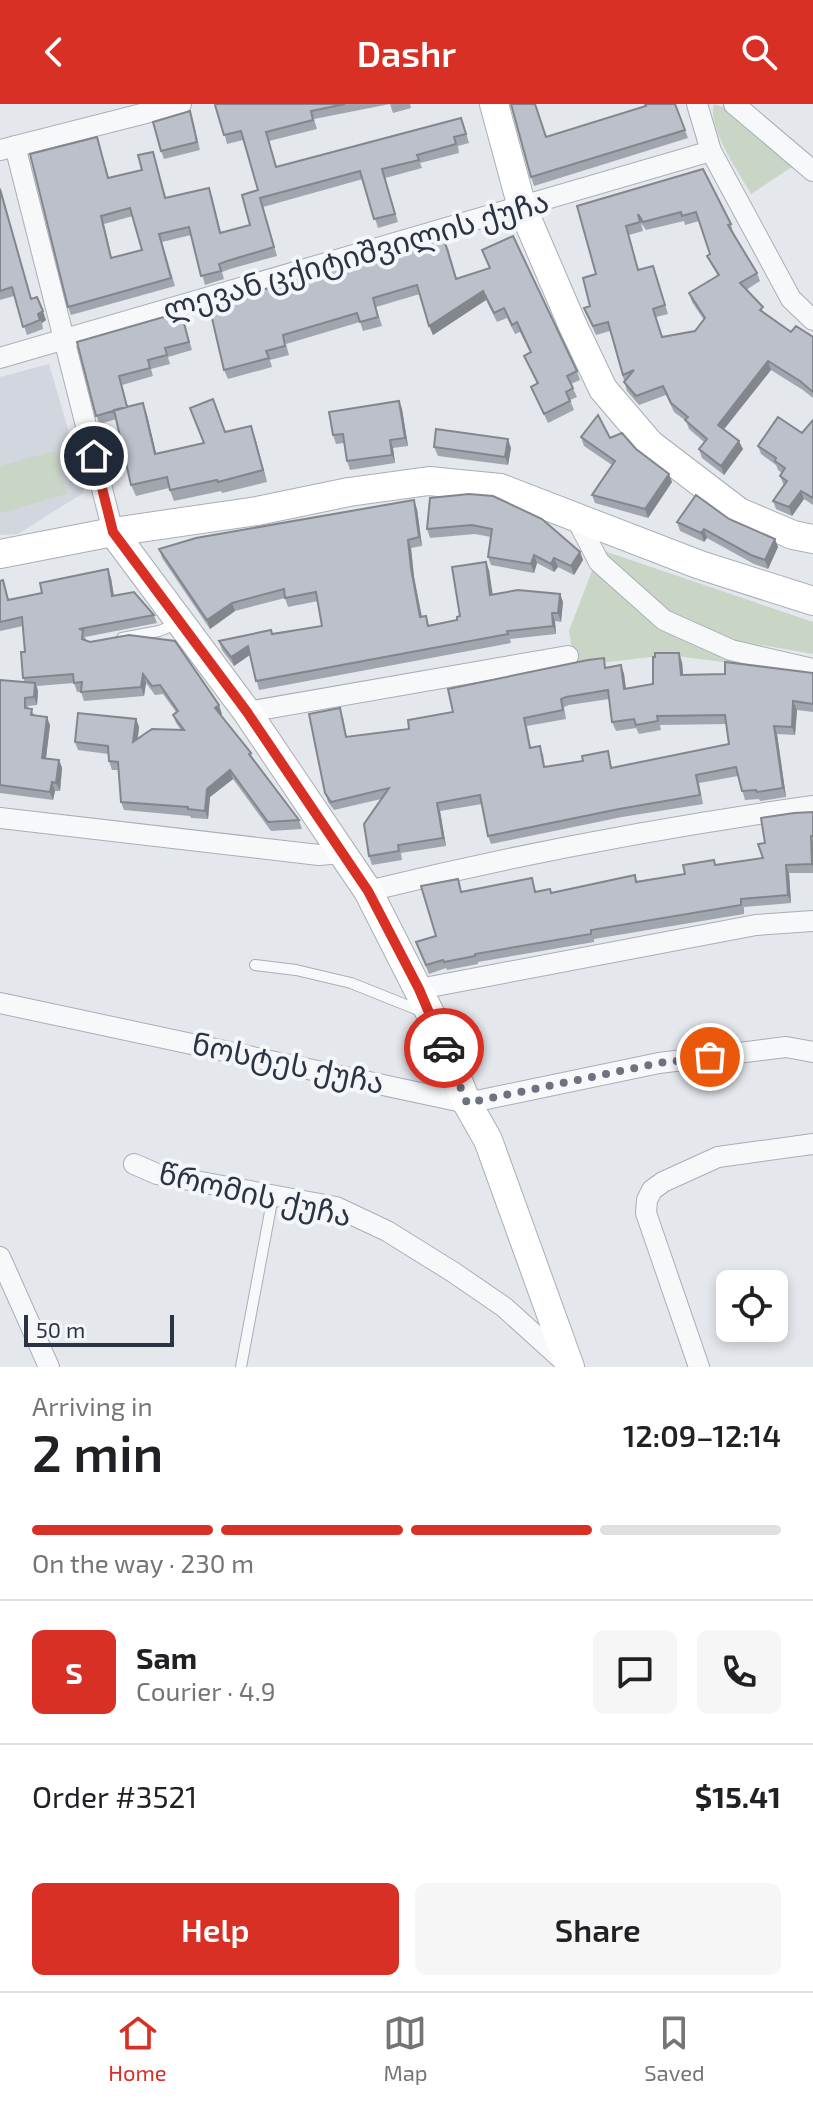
<!DOCTYPE html>
<html lang="en">
<head>
<meta charset="utf-8">
<style>
	:root { --surface:#fff; --page:#f6f6f6; --text:#202124; --muted:#757577; --line:#e0e0e0; --accent:#d93025 }
	body { margin:0; font-family:"Exo 2","Noto Sans Georgian",sans-serif; background:var(--page); color:var(--text); height:100vh; display:flex; flex-direction:column; font-size:30px; white-space:nowrap }
	* { box-sizing:border-box; margin:0 }
	p { font-size:26px; color:var(--muted) }
	.icon { flex:none; width:44px; height:44px; fill:none; stroke:currentColor; stroke-width:2; stroke-linecap:round; stroke-linejoin:round }
	.map { position:relative; height:1263px; overflow:hidden }
	.details { display:flex; flex-direction:column; background:var(--surface); flex:1 }
	.details>* { flex:none }
	.controls { position:absolute; left:716px; top:1166px; display:grid; gap:16px }
	.controls a { display:grid; place-items:center; width:72px; height:72px; border-radius:12px; background:var(--surface); box-shadow:0 4px 12px #0003; font-size:40px }
	.scale { position:absolute; left:24px; bottom:20px; width:150px; box-sizing:border-box; padding-left:8px; border:4px solid #2b3445; border-top:0; font-size:22px; line-height:28px; white-space:nowrap; color:#2b3445; -webkit-text-stroke:6px #f4f6f9; paint-order:stroke }
	.pin { position:absolute; display:grid; place-items:center; width:68px; height:68px; color:#fff; margin:-34px; border:4px solid #fff; border-radius:50%; box-shadow:0 2px 8px #0007 }
	.courier { position:absolute; display:grid; place-items:center; width:80px; height:80px; margin:-40px; border:6px solid #d93025; border-radius:50%; background:#fff; color:#222; box-shadow:0 2px 10px #0007 }
	.summary em { font-style:normal; font-weight:600 }
	.summary div { display:flex; flex-direction:column-reverse }
	.summary { display:flex; align-items:center; justify-content:space-between; height:136px; padding:0 32px }
	h1 { font-size:52px; font-weight:600; line-height:60px }
	.bar { display:grid; grid-template-columns:repeat(4,1fr); gap:12px 8px; align-content:center; height:96px; padding:0 32px }
	.bar i { height:10px; border-radius:6px; background:var(--line) }
	.bar .selected { background:var(--accent) }
	.bar p { grid-column:span 4 }
	.line { display:flex; align-items:center; gap:20px; padding:0 32px; border-top:2px solid var(--line) }
	.line div { flex:1 }
	.round { display:grid; place-items:center; flex:none; width:84px; height:84px; border-radius:12px; background:var(--page) }
	.action { display:flex; gap:16px; margin-top:auto; padding:16px 32px }
	.action a { flex:1; height:92px; border-radius:12px; background:var(--accent); color:#fff; font-size:32px; font-weight:600; line-height:92px; text-align:center }
	.action a+a { background:var(--page); color:var(--text) }
	header { display:flex; justify-content:space-between; align-items:center; height:104px; padding:0 32px; background:var(--accent); color:#fff; font-size:36px; font-weight:600 }
	.tabs { display:flex; justify-content:space-around; align-items:center; height:112px; border-top:2px solid var(--line); background:var(--surface); font-size:22px; color:var(--muted) }
	.tabs a { display:grid; justify-items:center; gap:4px }
	.tabs .selected { color:var(--accent) }
	.map>svg:first-child { display:block }
	.built { fill:#d2d6de }
	.green { fill:#c9d6c5 }
	.lines { fill:none; stroke-linecap:round; stroke-linejoin:round }
	.lane-casing { stroke:#a9aeb7; stroke-width:12 }
	.street-casing { stroke:#a9aeb7; stroke-width:22 }
	.secondary-casing { stroke:#a9aeb7; stroke-width:30 }
	.lane { stroke:#f7f8fa; stroke-width:10 }
	.street { stroke:#f7f8fa; stroke-width:20 }
	.secondary { stroke:#fff; stroke-width:28 }
	.wall { fill:#a1a5ae; fill-rule:evenodd }
	.shaded-wall { fill:#83868d }
	.building { fill:#bbc0ca; stroke:#83868d; stroke-width:2; fill-rule:evenodd }
	.done { stroke:#6c737f; stroke-width:8; stroke-dasharray:0 14.4 }
	.route { stroke:#d93025; stroke-width:10 }
	.labels { text-anchor:middle; stroke-width:8; stroke-linejoin:round; paint-order:stroke }
	.street-label { font-size:30px; fill:#2b3445; stroke:#f4f6f9 }
</style>
</head>
<body>
<header><svg class="icon" aria-label="back" viewBox="0 0 24 24"><path d="M15 5l-7 7 7 7"/></svg>Dashr<svg class="icon" aria-label="search" viewBox="0 0 24 24"><circle cx="10" cy="10" r="6"/><path d="M15 15l6 6"/></svg></header>
<div class="map">
<svg width="813" height="1263" viewBox="0 0 813 1263">
	<rect width="100%" height="100%" fill="#e4e7ec"/>
	<path class="built" d="M49,260L84,380L83,389L18,430L0,431V273Z"/>
	<path class="green" d="M714,0L727,5L795,61L751,90C739,68 707,24 714,0Z
		M55,347L67,390L0,409V362Z
		M601,446L813,518V550L728,535L669,508Z
		M593,464L657,522L754,562L668,551L575,562L569,527Z"/>
	<g class="lines">
		<defs>
			<path id="lane" d="M122,534L159,527L179,519
				M255,861L296,866L351,879L421,907
				M241,1263L273,1092"/>
			<path id="street" d="M697,0L711,47L791,195L813,216
				M734,0L813,67
				M15,42L113,428
				M0,46L181,0
				M0,254L711,47
				M575,412L599,458L664,516L731,546L813,565
				M247,608L568,552
				M0,714L319,751L341,749
				M368,787C514,751 664,723 813,702
				M419,885L756,821L813,817
				M0,899L467,999L659,959L786,943L813,948
				M134,1060L157,1070L336,1103L387,1127L453,1168L504,1203L567,1260
				M0,1153L49,1263
				M699,1263L646,1109L647,1096L652,1086L663,1078L718,1053L813,1040"/>
			<path id="secondary" d="M494,0L522,103L573,222L603,285L650,340L739,408L793,431L813,435
				M113,428L247,608L368,787L431,911L467,999L488,1036L570,1263
				M0,450L113,428L257,407L349,388L429,377L500,384L700,461L813,497"/>
		</defs>
		<use href="#lane" class="lane-casing"/>
		<use href="#street" class="street-casing"/>
		<use href="#secondary" class="secondary-casing"/>
		<use href="#lane" class="lane"/>
		<use href="#street" class="street"/>
		<use href="#secondary" class="secondary"/>
	</g>
	<path class="wall" d="M217,0H410L411,4L393,9L390,0L314,15L317,25L269,37L276,63L464,22L469,39L458,42L459,49L420,59L422,64L385,74L398,118L378,124L363,75L263,103L277,152L230,165L222,168L224,175L205,181L191,131L162,138L175,182L71,211L68,203L97,33L109,74L142,66L153,48L166,93L212,92L221,128L250,121L258,86L243,36L227,40ZM133,112L142,146L112,154L104,120Z
		M644,0H675L688,34L534,82L531,73L546,33L645,2Z
		M193,16L200,46L164,55L161,47Z
		M703,65L731,120L733,129L757,169L760,177L746,186L765,210L791,228L813,233V294L803,286L771,266L724,325L743,345L724,371L702,354L699,345L704,338L689,325L686,317L674,308L666,291L639,301L627,287L610,227L596,231L584,204L590,202L596,170L577,102ZM684,117L685,121L699,117L710,150L707,152L711,160L718,172L689,189L692,198L704,216L695,227L662,233L656,213L668,210L653,162L638,165L629,131L643,127L641,119L646,126Z
		M0,83L31,194L46,216L42,219L43,225L27,231L14,192L0,196Z
		M448,144L457,175L490,164L482,146L577,267L580,276L571,280L577,293L570,296L574,306L548,319L531,283L537,280L524,252L530,248L520,228L515,230L507,214L497,218L486,196L433,231L420,190L376,203L382,222L363,227L360,218L286,240L289,251L270,256L272,263L228,275L224,266L229,195Z
		M181,208L192,246L168,253L170,260L151,265L153,272L122,281L128,303L143,299L147,311L156,350L204,339L225,328L251,322L267,378L222,389L221,387L174,397L169,384L136,392L131,381L117,315L99,320L77,238Z
		M399,297L402,305L408,342L393,344L395,359L350,366L347,357L344,339L336,340L333,331Z
		M813,316V401L804,395L792,412L776,405L773,397L784,382L780,372L782,369L778,366L776,361L761,350L758,342L802,329Z
		M581,333L610,334L636,345L672,378L648,414L595,399L592,391L612,361L584,342Z
		M434,343L511,344L508,361L438,352Z
		M430,394L580,448L583,456L574,471L558,463L554,468L537,459L534,469L491,461L488,453L491,433L475,430L430,434L427,425Z
		M417,405L422,442L411,444L414,473L422,512L429,521L457,516L489,466L492,491L560,490L563,498L561,518L555,517L556,530L510,535L511,539L259,586L250,551L234,562L222,546L219,537L322,522L318,497L288,503L285,494L235,507L210,525L162,454L159,445Z
		M729,415L775,435L778,443L768,465L754,460L707,434L704,438L680,427L677,418Z
		M111,474L114,491L154,511L157,519L85,533L86,536L222,610L220,611L251,649L253,656L299,716L302,725L271,727L233,675L210,693L208,715L191,714L190,712L124,706L121,698L118,666H112L109,657L108,650L78,646L75,638L136,615L139,623L138,634L181,626L176,619L173,611L176,608L163,590L155,591L146,579L144,592L84,597L81,588H77L74,579L37,582L38,587L37,601L28,602V604L35,611L50,621L46,654L59,656L62,664L60,687H55L53,696L0,689V576L25,578L23,574L25,548L23,522L0,527V477L3,476L9,496Z
		M682,558L683,571L813,569V608L797,606L795,631L777,630L786,693L760,697L759,695L745,696L738,672L699,679L703,700L622,713L491,740L488,732L482,700L440,707L446,742L401,749L402,756L372,761L369,752L381,695L334,706L328,698L325,689L343,613L347,633L409,625L453,608L607,563L621,561L624,570L626,585L653,580ZM609,595L612,618L616,627L636,624L639,630L661,626L660,621L726,620L729,640L612,664L608,647L583,657L545,663L543,650L531,644L527,622L566,615L564,603L569,601Z
		M813,708V769H789L791,799L744,803V810L594,835V838L478,858V860L447,866L446,864L429,870L416,838L436,832L462,788L532,774L536,788L551,789L635,771L637,777L685,770L716,761L763,754L765,739Z"/>
	<path class="shaded-wall" d="M483,187L486,196L433,231L429,222Z
		M43,207L46,216L42,219L38,210Z
		M768,257L771,266L721,329L718,321Z
		M399,297L402,305L408,342L405,334Z
		M143,299L147,311L159,361L155,350Z
		M251,322L255,333L267,378L263,366Z
		M508,335L511,344L508,361L505,353Z
		M390,336L393,344L395,359L392,351Z
		M739,337L743,345L724,371L721,362Z
		M669,370L672,378L648,414L645,405Z
		M801,387L804,395L792,412L789,403Z
		M414,396L417,405L422,442L419,433Z
		M704,425L707,434L704,438L701,429Z
		M775,435L778,443L768,465L765,456Z
		M408,436L411,444L414,473L423,521L420,513L411,464Z
		M580,448L583,456L574,471L571,462Z
		M534,451L537,459L534,469L531,460Z
		M554,454L558,463L554,468L551,460Z
		M486,458L489,466L494,499L490,491Z
		M108,465L111,474L115,500L112,492Z
		M560,490L563,498L561,518L558,509Z
		M232,499L235,507L210,525L207,516Z
		M552,509L555,517L556,530L553,522Z
		M248,542L251,550L234,562L231,553Z
		M679,549L682,558L684,580L681,571Z
		M621,561L624,570L627,594L624,585Z
		M143,570L146,579L144,592L141,583Z
		M35,579L38,587L37,601L34,593Z
		M793,597L797,606L795,631L792,623Z
		M219,601L222,610L218,613L215,604Z
		M47,613L50,621L45,662L42,654Z
		M136,615L139,623L136,646L133,638Z
		M774,622L777,630L786,693L783,684Z
		M59,656L62,664L60,687L56,679Z
		M230,666L233,675L210,693L208,715L205,707L207,685Z
		M52,678L55,687L53,696L50,688Z
		M437,699L440,707L446,742L443,734Z
		M811,732L813,738V764L812,760Z
		M786,761L789,769L791,799L788,791Z"/>
	<path class="building" d="M217,0H345L311,7L313,16L266,28L276,63L461,14L466,30L454,33L456,40L417,51L419,56L382,65L395,110L374,115L360,67L260,94L274,143L227,157L219,160L221,167L201,172L189,123L159,130L171,174L68,203L30,50L97,33L108,74L142,66L138,51L153,48L165,94L209,84L220,129L250,121L242,91L258,86L241,27L224,31L215,1ZM130,104L142,146L111,154L101,112Z
		M511,0H535L546,33L646,2L645,0H675L685,26L531,73Z
		M190,7L197,38L161,47L153,18Z
		M703,65L731,120L728,121L757,169L740,179L763,203L760,206L791,228L796,222L813,233V288L800,277L768,257L718,321L739,337L721,362L699,345L707,335L685,316L688,313L671,299L663,282L636,292L624,278L634,266L623,271L608,218L593,222L584,204L590,202L583,174L596,170L577,102ZM681,108L682,112L696,108L710,150L707,152L719,171L689,189L705,214L695,227L662,233L653,205L665,201L653,162L638,166L626,122L640,118L638,110L643,118Z
		M0,85L31,195L37,193L43,207L38,210L40,216L23,223L12,183L0,187Z
		M513,132L577,267L567,272L573,284L566,288L570,297L544,310L531,283L538,279L524,252L531,248L517,218L512,221L504,204L494,209L483,187L429,222L417,181L373,194L378,213L360,218L357,209L283,231L285,242L266,247L269,254L224,266L208,197L228,191L229,195L251,189L444,135L456,175L490,164L482,146Z
		M181,208L189,238L165,244L167,251L148,256L150,264L119,272L127,303L96,312L77,238Z
		M213,295L225,328L251,322L263,366L218,378L217,376L170,386L167,373L131,381L114,306L143,299L155,350L204,339L190,304Z
		M399,297L405,334L390,336L392,351L347,357L343,330L333,331L329,308Z
		M598,311L610,334L622,329L636,345L669,370L645,405L592,391L615,357L581,333Z
		M778,313L802,329L813,316V394L801,387L789,403L773,397L787,377L780,372L785,364L775,357L776,354L758,342Z
		M436,325L508,335L505,353L434,343Z
		M469,390L493,392L542,415L580,448L571,462L554,454L551,460L534,451L531,460L488,453L492,425L472,421L427,425L430,394Z
		M696,391L729,415L775,435L765,456L751,451L704,425L701,429L677,418Z
		M414,396L419,433L408,436L411,464L420,513L426,512L428,522L457,516V513L460,512L452,463L486,458L490,491L518,486L560,490L558,509H552L553,522L507,527L508,530L256,577L248,542L231,553L219,537L271,526L272,530L322,522L316,488L285,494L284,485L232,499L207,516L159,445L196,434Z
		M108,465L112,492L134,488L154,511L79,525L83,526L82,535L90,538L129,531L175,537L219,601L215,604L251,649L249,650L299,716L268,718L230,666L207,685L205,707L188,705V703L121,698L118,658L109,657L108,642L75,638L78,609L136,615L133,638L152,625L184,626L173,611L178,607L160,581L152,582L143,570L141,583L81,588L82,578L74,579L73,570L23,574L21,548H25L22,513L0,518V477L3,476L8,496L42,489L40,479Z
		M655,549H679L681,571L725,570V558L813,569V600L793,597L792,623L774,622L783,684L757,688L756,686L742,687L736,663L696,671L700,691L619,705L488,732L480,691L437,699L443,734L398,741L399,747L369,752L364,720L389,684L331,698L325,689L309,610L340,604L346,633L409,625L408,616L453,608L448,585L588,556L604,554L605,564L621,561L624,585L653,580V553H655ZM608,586L612,618L634,615L636,621L658,617L657,612L725,611L729,640L611,664L608,647L582,652L583,657L544,663L540,642L530,644L524,614L563,606L561,595L566,593Z
		M0,576L35,579L34,593L25,594V604L32,605L31,611L47,613L42,654L59,656L56,679L52,678L50,688L0,681Z
		M813,708V732H811L812,760L786,761L788,791L741,795V801L591,826V830L475,850V852L444,858L443,856L426,861L416,838L436,832L421,782L458,775L461,788L532,774L535,788L550,785L551,789L635,771L636,778L685,770L683,761L714,756L715,761L763,754L758,740L765,739L761,714L794,709Z"/>
	<g class="lines">
		<path class="done" d="M444,944L467,999L659,959L710,953"/>
		<path class="route" d="M94,352L113,428L247,608L368,787L419,885L444,944"/>
	</g>
	<g class="labels">
		<g class="street-label">
			<text transform="translate(356 152) rotate(-16)" y="10">ლევან ცქიტიშვილის ქუჩა</text>
			<text transform="translate(288 960) rotate(12)" y="10">ნოსტეს ქუჩა</text>
			<text transform="translate(255 1091) rotate(13)" y="10">წრომის ქუჩა</text>
		</g>
	</g>
</svg>
<div class="controls">
<a><svg class="icon" aria-label="locate" viewBox="0 0 24 24"><circle cx="12" cy="12" r="6"/><path d="M12 2v4M12 18v4M2 12h4M18 12h4"/></svg></a>
</div>
<div class="scale">50 m</div>
<div class="pin" style="left:710px;top:953px;background:#ea580c"><svg class="icon" aria-label="bag" viewBox="0 0 24 24"><path d="M5 8h14l-1 12H6zM9 8a3 3 0 0 1 6 0"/></svg></div>
<div class="pin" style="left:94px;top:352px;background:#1f2937"><svg class="icon" aria-label="home" viewBox="0 0 24 24"><path d="M3 11l9-7 9 7M6 9v11h12V9"/></svg></div>
<div class="courier" style="left:444px;top:944px"><svg class="icon" aria-label="car" viewBox="0 0 24 24"><path d="M5 17H2v-5l4-1 3-4h7l3 4 3 1v5h-3M9 17h6M6 11h13"/><circle cx="7" cy="17" r="2"/><circle cx="17" cy="17" r="2"/></svg></div>
</div>
<section class="details">
<div class="summary"><div><h1>2 min</h1><p>Arriving in</p></div><em>12:09–12:14</em></div>
<div class="bar"><i class="selected"></i><i class="selected"></i><i class="selected"></i><i></i><p>On the way · 230 m</p></div>
<div class="line" style="height:144px"><b class="round" style="background:var(--accent);color:#fff">S</b><div><b>Sam</b><p>Courier · 4.9</p></div><a class="round"><svg class="icon" aria-label="chat" viewBox="0 0 24 24"><path d="M4 5h16v11H9l-5 4z"/></svg></a><a class="round"><svg class="icon" aria-label="phone" viewBox="0 0 24 24"><path d="M5 4h4l2 5-3 2q2 4 5 5l2-3 5 2v4C11 20 4 13 5 4z"/></svg></a></div>
<div class="line" style="height:104px"><div>Order #3521</div><b>$15.41</b></div>
<div class="action"><a>Help</a><a>Share</a></div>
</section>
<nav class="tabs">
<a class="selected"><svg class="icon" aria-label="home" viewBox="0 0 24 24"><path d="M3 11l9-7 9 7M6 9v11h12V9"/></svg>Home</a>
<a><svg class="icon" aria-label="map" viewBox="0 0 24 24"><path d="M3 6l6-2 6 2 6-2v14l-6 2-6-2-6 2zM9 4v14M15 6v14"/></svg>Map</a>
<a><svg class="icon" aria-label="saved" viewBox="0 0 24 24"><path d="M7 4h10v16l-5-4-5 4z"/></svg>Saved</a>
</nav>
</body>
</html>
